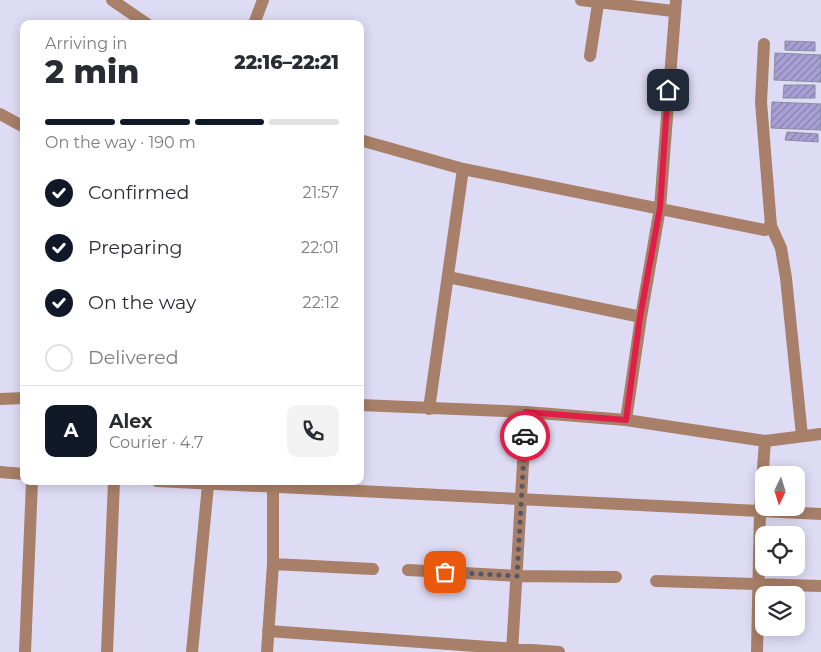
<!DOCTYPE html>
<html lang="en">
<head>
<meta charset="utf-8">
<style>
	:root { --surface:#fff; --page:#f2f2f3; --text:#2b2b33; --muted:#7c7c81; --line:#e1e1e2; --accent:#111827 }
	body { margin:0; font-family:Montserrat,sans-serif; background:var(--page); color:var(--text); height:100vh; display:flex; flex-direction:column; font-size:19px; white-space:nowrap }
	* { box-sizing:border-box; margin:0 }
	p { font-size:16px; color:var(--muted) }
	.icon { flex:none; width:28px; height:28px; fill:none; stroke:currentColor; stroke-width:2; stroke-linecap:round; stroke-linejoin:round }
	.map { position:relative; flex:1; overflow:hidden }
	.details { position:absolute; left:20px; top:20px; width:344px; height:465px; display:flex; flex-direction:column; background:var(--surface); border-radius:10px; box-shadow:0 2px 12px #0003 }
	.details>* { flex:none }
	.needle { width:32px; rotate:184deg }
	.fabs { position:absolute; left:755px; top:466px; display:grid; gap:10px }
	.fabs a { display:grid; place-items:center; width:50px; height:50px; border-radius:10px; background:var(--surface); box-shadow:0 2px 12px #0003; font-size:25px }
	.pin { position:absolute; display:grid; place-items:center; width:42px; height:42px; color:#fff; margin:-21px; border-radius:10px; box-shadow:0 2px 8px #0006 }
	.courier { position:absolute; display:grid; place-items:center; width:50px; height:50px; margin:-25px; border:4px solid #e11d48; border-radius:50%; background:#fff; color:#222; box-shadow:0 1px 6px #0007 }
	.summary em { font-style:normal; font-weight:800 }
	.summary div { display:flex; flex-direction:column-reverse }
	.summary { display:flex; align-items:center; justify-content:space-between; height:85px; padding:0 25px }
	h1 { font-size:32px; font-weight:800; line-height:38px }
	.bar { display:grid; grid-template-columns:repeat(4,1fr); gap:8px 5px; align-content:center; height:60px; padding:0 25px }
	.bar i { height:6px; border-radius:4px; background:var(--line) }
	.bar .active { background:var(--accent) }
	.bar p { grid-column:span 4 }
	.line { display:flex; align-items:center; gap:12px; padding:0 25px; border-top:1px solid var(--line) }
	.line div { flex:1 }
	.round { display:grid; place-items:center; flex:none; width:52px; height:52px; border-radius:10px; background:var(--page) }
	ol { padding:0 25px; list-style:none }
	li { display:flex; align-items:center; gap:15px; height:55px }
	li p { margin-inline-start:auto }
	li .icon { padding:5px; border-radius:50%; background:var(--accent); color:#fff; stroke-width:4 }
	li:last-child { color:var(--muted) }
	li i { width:28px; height:28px; border:2px solid var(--line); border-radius:50% }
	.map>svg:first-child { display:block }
	.building { fill:url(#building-hatch); stroke:#8d8aa1 }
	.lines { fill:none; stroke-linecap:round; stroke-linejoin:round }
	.minor { stroke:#a87f68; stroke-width:12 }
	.done { stroke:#575664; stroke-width:5; stroke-dasharray:0 9 }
	.route { stroke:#e11d48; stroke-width:6 }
</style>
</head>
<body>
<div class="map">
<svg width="821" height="652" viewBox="0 0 821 652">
	<defs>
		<pattern id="building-hatch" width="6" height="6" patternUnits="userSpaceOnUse" patternTransform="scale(1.25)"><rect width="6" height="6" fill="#a89fd5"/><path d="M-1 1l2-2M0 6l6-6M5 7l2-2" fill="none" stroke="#8780ac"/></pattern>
	</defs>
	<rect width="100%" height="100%" fill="#dedbf4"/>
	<path class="building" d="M785,41L815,42V51L785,50Z
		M775,53L821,55V82L774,80Z
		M784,85H815V98H783Z
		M772,102L821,104V130L771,128Z
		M787,132L818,134V142L785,140Z"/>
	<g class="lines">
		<path class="minor" d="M112,0L147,24
			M581,0L673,11
			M254,24L263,0
			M764,44L761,102L771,226L781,248L786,278L802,436
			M590,56L598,4
			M0,114L24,127
			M360,140L463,169L765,230L771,226
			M448,277L641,317
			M0,399L24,398
			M360,405L526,412L626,420L765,441L821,434
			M429,409L463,169
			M626,420L641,317L660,208L676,0
			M0,472L24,474
			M157,481L821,514
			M273,564L373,569
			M408,570L517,576L616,577
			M656,581L821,586
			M268,631L559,652
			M25,652L32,481
			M107,652L114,481
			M192,652L208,485
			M267,652L273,564V482
			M512,652L526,412
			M757,652L760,511L765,441"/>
	</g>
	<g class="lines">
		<path class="done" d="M445,572L517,576L525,436"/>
		<path class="route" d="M525,436L526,412L626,420L640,317L660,208L668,90"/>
	</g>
</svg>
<div class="fabs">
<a><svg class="needle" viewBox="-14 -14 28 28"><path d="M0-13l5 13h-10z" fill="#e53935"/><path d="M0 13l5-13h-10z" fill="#7c7c81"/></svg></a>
<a><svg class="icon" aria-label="locate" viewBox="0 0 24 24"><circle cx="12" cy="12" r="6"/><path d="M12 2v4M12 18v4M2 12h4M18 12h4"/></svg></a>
<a><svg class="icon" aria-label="layers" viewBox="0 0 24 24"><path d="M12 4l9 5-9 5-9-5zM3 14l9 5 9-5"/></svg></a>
</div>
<div class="pin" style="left:445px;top:572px;background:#ea580c"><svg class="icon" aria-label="bag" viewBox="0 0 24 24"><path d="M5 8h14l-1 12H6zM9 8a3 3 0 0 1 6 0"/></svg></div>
<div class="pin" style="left:668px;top:90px;background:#1f2937"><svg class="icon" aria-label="home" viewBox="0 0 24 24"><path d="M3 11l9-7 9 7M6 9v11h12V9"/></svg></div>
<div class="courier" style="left:525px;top:436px"><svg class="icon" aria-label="car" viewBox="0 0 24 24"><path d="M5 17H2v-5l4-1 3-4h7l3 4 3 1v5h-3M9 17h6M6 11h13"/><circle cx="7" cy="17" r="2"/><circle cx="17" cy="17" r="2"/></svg></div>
<section class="details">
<div class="summary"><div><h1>2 min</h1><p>Arriving in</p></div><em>22:16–22:21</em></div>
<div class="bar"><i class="active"></i><i class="active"></i><i class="active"></i><i></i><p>On the way · 190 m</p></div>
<ol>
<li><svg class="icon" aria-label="check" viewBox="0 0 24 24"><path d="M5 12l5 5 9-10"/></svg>Confirmed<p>21:57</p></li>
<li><svg class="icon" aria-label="check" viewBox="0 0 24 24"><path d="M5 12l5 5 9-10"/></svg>Preparing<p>22:01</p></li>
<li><svg class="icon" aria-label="check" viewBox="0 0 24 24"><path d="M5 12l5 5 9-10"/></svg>On the way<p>22:12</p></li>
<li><i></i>Delivered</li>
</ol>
<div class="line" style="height:90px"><b class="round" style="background:var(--accent);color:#fff">A</b><div><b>Alex</b><p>Courier · 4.7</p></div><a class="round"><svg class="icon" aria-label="phone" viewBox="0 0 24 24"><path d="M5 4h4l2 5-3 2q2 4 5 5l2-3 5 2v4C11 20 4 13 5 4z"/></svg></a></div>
</section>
</div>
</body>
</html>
